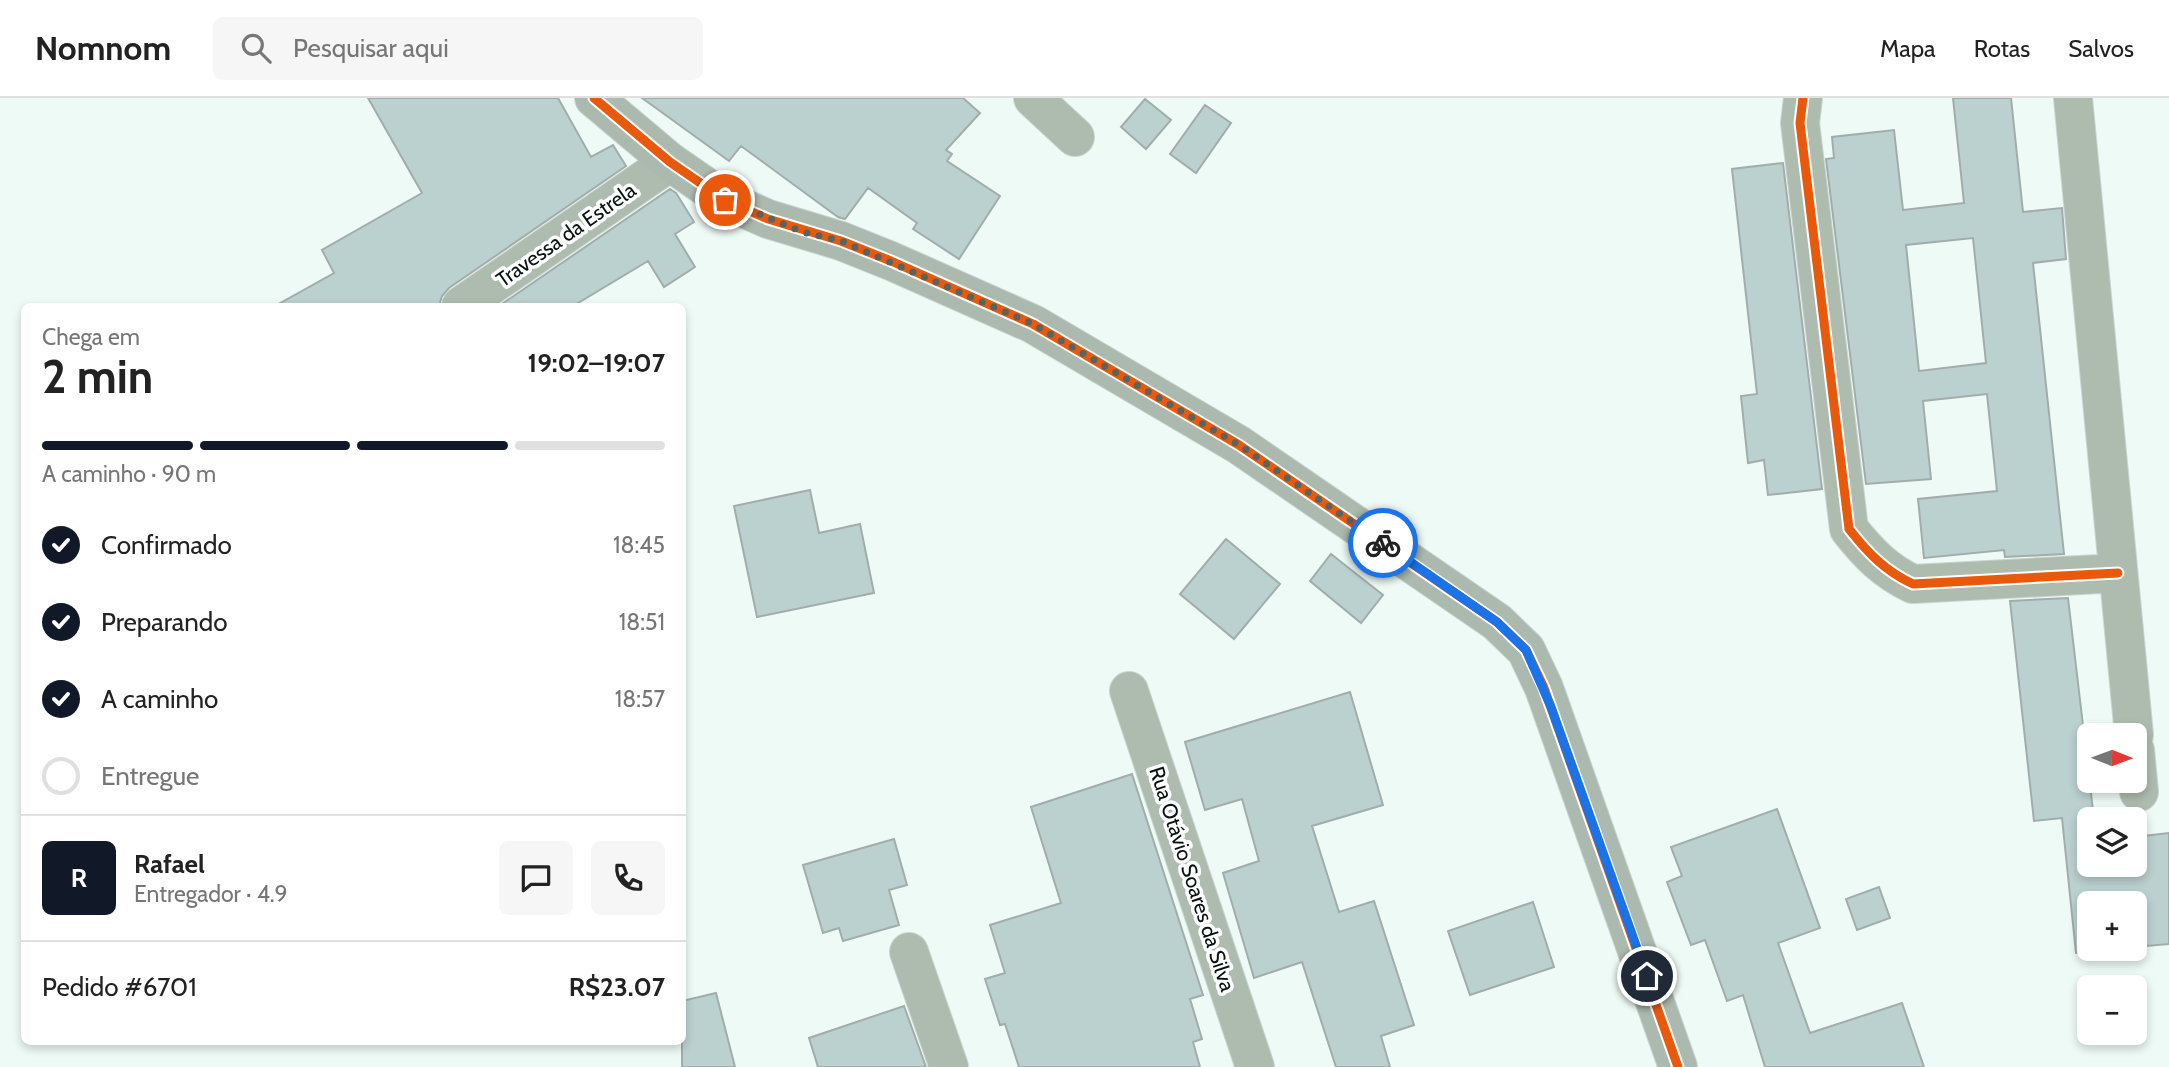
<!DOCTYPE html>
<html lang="pt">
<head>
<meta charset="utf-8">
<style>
	:root { --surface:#fff; --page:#f6f6f6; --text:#222; --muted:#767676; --line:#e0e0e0; --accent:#111827 }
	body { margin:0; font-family:Cabin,sans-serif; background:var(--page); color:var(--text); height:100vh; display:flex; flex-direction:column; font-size:26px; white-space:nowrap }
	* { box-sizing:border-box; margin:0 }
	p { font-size:23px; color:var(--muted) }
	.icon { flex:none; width:38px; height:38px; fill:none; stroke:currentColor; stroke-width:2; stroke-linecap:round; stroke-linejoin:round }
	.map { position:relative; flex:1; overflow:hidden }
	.details { position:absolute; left:21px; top:205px; width:665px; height:742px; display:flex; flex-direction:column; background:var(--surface); border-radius:10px; box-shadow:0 4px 10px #0003 }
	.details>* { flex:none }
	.needle { width:46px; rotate:91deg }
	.buttons { position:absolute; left:2077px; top:625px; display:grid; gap:14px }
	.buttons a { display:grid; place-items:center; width:70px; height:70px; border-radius:10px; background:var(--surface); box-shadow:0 4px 10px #0003; font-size:35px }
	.pin { position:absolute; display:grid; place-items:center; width:60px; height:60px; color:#fff; margin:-30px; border:4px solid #fff; border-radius:50%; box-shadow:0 2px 7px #0007 }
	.courier { position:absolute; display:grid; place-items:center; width:70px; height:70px; margin:-35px; border:5px solid #1a73e8; border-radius:50%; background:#fff; color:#222; box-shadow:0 2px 9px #0007 }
	.headline em { font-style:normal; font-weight:800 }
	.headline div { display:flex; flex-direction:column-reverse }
	.headline { display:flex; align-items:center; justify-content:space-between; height:119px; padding:0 21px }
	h1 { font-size:46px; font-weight:800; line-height:52px }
	.bar { display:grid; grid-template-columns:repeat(4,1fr); gap:10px 7px; align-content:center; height:84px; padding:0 21px }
	.bar i { height:9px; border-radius:5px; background:var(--line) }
	.bar .current { background:var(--accent) }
	.bar p { grid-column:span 4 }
	.line { display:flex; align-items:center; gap:18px; padding:0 21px; border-top:2px solid var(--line) }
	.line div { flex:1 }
	.round { display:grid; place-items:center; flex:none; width:74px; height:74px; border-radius:10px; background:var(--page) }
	ol { padding:0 21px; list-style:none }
	li { display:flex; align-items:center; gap:21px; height:77px }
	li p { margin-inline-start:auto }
	li .icon { padding:7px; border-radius:50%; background:var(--accent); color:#fff; stroke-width:4 }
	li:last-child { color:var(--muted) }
	li i { width:38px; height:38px; border:4px solid var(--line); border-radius:50% }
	header { display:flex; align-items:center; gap:42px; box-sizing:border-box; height:98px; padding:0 35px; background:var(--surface); border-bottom:2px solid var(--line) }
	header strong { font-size:33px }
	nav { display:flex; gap:38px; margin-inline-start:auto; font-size:24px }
	.search { width:490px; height:63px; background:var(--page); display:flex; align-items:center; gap:18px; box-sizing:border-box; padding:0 24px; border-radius:10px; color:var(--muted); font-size:26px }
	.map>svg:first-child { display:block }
	.building { fill:#bad1d0; stroke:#a2adab; stroke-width:2; fill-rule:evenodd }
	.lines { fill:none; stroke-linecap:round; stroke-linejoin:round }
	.street-casing { stroke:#cad4d0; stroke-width:40 }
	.secondary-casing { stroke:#cad4d0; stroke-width:40 }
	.street { stroke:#aebbaf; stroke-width:38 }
	.secondary { stroke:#acb9ae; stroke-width:38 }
	.cycleway-casing { stroke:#fff; stroke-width:13 }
	.cycleway { stroke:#e8590c; stroke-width:9 }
	.done { stroke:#586460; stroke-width:7; stroke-dasharray:0 12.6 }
	.route { stroke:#1a73e8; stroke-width:9 }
	.labels { text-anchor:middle; stroke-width:7; stroke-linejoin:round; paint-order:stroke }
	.street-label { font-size:21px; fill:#081310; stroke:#fff }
</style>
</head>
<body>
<header>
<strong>Nomnom</strong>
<div class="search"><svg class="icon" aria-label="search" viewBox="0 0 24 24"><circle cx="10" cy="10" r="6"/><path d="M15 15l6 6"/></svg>Pesquisar aqui</div>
<nav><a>Mapa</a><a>Rotas</a><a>Salvos</a></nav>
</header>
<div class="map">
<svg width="2169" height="969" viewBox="0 0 2169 969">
	<rect width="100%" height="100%" fill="#eefaf6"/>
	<path class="building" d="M368,0H558L591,59L613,47L626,68L449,190L442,198L439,208H275L334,175L322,152L422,95Z
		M642,0H963L980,15L946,52L952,56L947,63L1000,98L959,161L913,131L917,125L868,90L845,121L838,119L741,48L729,63Z
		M1953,0H2011L2023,114L2062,110L2066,161L2033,165L2064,456L2005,459L2004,452L1924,460L1918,401L1997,393L1987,296L1923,303L1931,381L1866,386L1826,61L1834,60L1832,39L1894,32L1903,112L1964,105ZM1973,140L1986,265L1919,273L1906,147Z
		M1145,1L1171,22L1146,51L1121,29Z
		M1205,7L1231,25L1196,75L1170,56Z
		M1783,65L1822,391L1768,397L1764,362L1748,365L1741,298L1757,296L1732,71Z
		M670,91L676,95L694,124L675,136L695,169L664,189L648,163L573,208H499Z
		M810,392L819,435L860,426L874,495L757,519L734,408Z
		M1226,441L1280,486L1234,541L1180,496Z
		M1331,456L1383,497L1361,525L1310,483Z
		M2068,500L2094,721H2090V766H2135V739L2169,735V846L2135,849V805H2090V850H2124L2076,855L2062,720L2034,723L2010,503Z
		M1350,594L1383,707L1312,728L1339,814L1374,803L1414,927L1381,938L1390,969H1336L1302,864L1254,880L1223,775L1259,763L1242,701L1205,712L1185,644Z
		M1132,676L1203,897L1190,901L1202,941L1193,944L1200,969H1019L1005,926L1000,927L985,881L1005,875L990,827L1061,805L1031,709Z
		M1777,711L1820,830L1778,845L1810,935L1902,905L1924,969H1765L1743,897L1727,903L1705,842L1691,847L1667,784L1682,778L1671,749Z
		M894,741L907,787L889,792L899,827L843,843L839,830L823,835L803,767Z
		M1879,789L1890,820L1857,832L1846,801Z
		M1533,804L1554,869L1470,897L1448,833Z
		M716,895L735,969H682V903Z
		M904,908L926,969H818L809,940Z"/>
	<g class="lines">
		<defs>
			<path id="street" d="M1033,0L1075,39
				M1803,0L1800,25L1849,431C1868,455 1885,473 1913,486L2118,475
				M2073,0L2134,637
				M461,208L670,64
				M1129,593L1255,969
				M2135,652L2139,694
				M909,854L949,969"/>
			<path id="secondary" d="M594,0L670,64L725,102L768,121L841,143L891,163L1033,226L1239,347L1497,524L1526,552L1544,590L1678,969"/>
		</defs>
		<use href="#street" class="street-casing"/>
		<use href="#secondary" class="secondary-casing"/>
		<use href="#street" class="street"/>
		<use href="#secondary" class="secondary"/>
		<defs>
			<path id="cycleway" d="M594,0L670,64L725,102L768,121L841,143L891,163L1033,226L1239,347L1497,524L1526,552L1544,590L1678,969
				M1803,0L1800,25L1849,431C1868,455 1885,473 1913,486L2118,475"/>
		</defs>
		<use href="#cycleway" class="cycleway-casing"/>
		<use href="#cycleway" class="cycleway"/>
	</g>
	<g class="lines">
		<path class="done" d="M725,102L803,134L841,143L1033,226L1239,347L1383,445"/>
		<path class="route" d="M1383,445L1497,524L1526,552L1551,609L1647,878"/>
	</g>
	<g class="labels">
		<g class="street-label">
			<text transform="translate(566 137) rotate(-35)" y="7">Travessa da Estrela</text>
			<text transform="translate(1192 781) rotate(72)" y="7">Rua Otávio Soares da Silva</text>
		</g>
	</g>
</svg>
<div class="buttons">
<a><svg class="needle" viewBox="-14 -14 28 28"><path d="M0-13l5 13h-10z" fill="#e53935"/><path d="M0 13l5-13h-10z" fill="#767676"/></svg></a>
<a><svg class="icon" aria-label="layers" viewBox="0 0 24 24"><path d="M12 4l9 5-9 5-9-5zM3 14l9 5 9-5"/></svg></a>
<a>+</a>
<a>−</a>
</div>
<div class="pin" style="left:725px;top:102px;background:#ea580c"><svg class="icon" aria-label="bag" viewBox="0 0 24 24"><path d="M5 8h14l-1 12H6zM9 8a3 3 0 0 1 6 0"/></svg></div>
<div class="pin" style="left:1647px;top:878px;background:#1f2937"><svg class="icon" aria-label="home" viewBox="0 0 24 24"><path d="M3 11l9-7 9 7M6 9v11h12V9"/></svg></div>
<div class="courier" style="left:1383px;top:445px"><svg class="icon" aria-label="bike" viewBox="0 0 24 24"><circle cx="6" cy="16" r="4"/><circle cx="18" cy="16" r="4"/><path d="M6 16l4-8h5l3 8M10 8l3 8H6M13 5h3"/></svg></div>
<section class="details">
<div class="headline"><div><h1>2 min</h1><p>Chega em</p></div><em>19:02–19:07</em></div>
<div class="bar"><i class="current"></i><i class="current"></i><i class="current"></i><i></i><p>A caminho · 90 m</p></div>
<ol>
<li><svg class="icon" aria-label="check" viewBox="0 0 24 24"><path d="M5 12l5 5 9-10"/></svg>Confirmado<p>18:45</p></li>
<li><svg class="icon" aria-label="check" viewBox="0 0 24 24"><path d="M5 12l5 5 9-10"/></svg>Preparando<p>18:51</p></li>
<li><svg class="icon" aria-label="check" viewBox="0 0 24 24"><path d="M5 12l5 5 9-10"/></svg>A caminho<p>18:57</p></li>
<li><i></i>Entregue</li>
</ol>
<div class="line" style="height:126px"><b class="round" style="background:var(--accent);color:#fff">R</b><div><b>Rafael</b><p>Entregador · 4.9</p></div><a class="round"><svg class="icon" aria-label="chat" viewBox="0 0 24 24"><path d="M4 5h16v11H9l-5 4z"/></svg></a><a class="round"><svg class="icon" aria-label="phone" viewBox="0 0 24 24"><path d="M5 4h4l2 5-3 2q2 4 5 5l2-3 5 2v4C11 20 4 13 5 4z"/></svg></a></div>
<div class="line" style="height:91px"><div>Pedido #6701</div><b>R$23.07</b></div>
</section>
</div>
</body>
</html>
